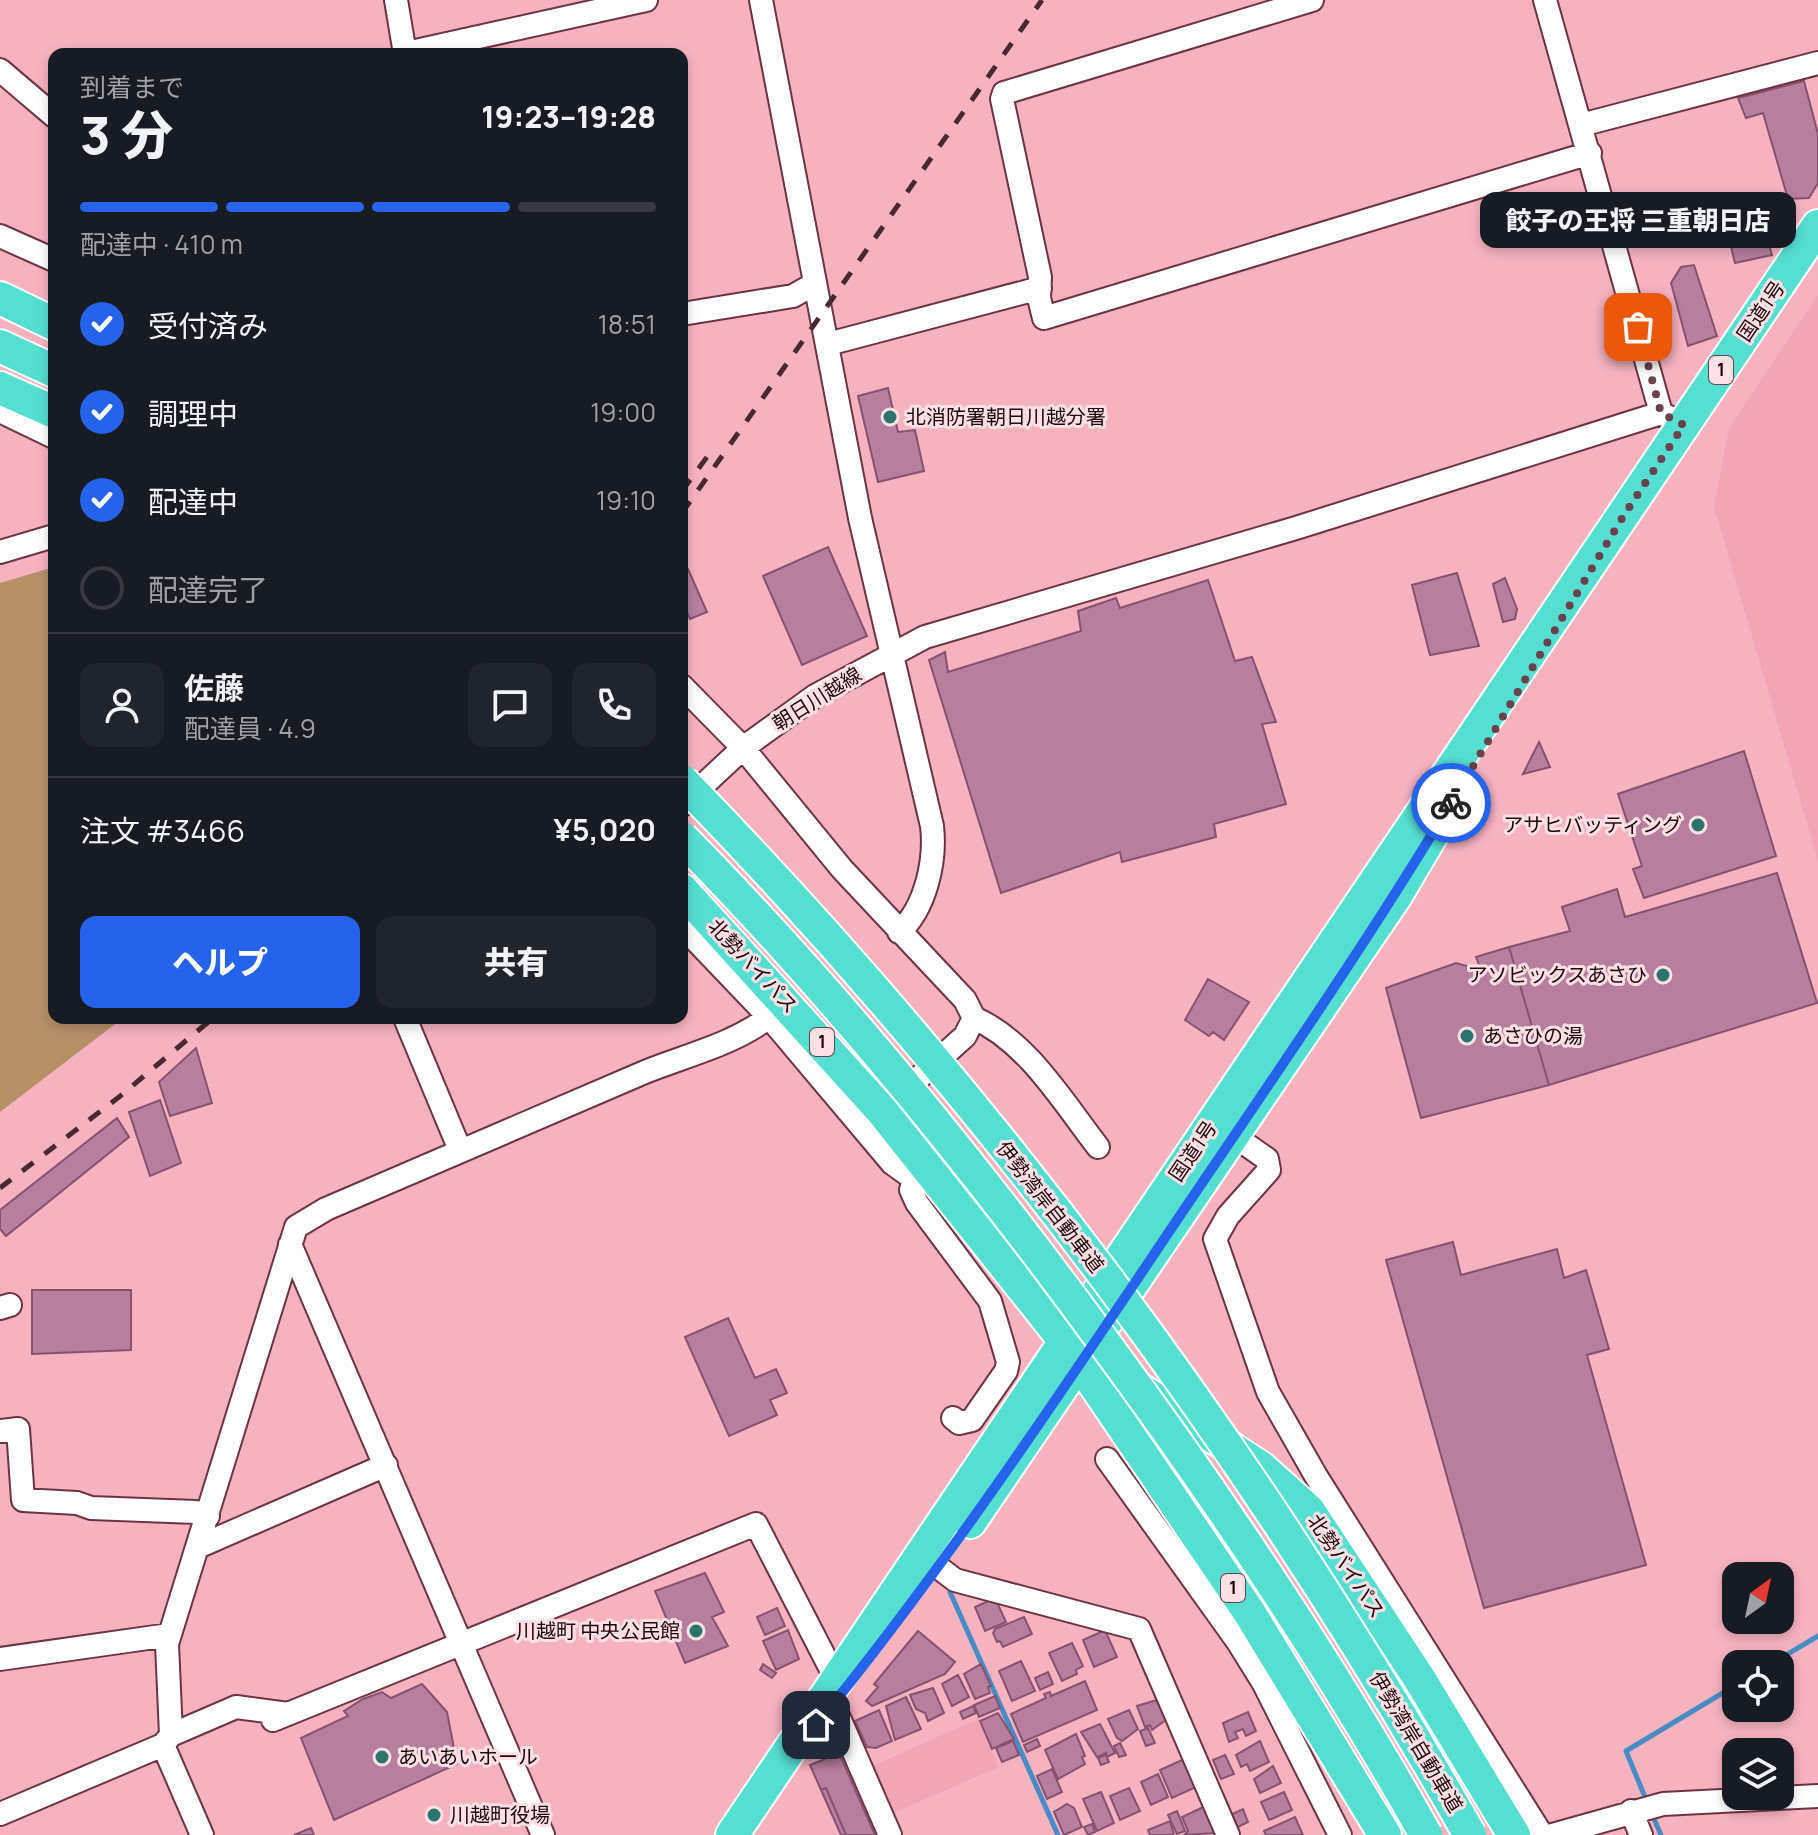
<!DOCTYPE html>
<html lang="ja">
<head>
<meta charset="utf-8">
<style>
	:root { --surface:#171b24; --page:#20242c; --text:#f1f3f6; --muted:#9ea1a6; --line:#363941; --accent:#2563eb }
	body { margin:0; font-family:Manrope,"Noto Sans JP",sans-serif; background:var(--page); color:var(--text); height:100vh; display:flex; flex-direction:column; font-size:30px; white-space:nowrap }
	* { box-sizing:border-box; margin:0 }
	p { font-size:26px; color:var(--muted) }
	.icon { flex:none; width:44px; height:44px; fill:none; stroke:currentColor; stroke-width:2; stroke-linecap:round; stroke-linejoin:round }
	.map { position:relative; flex:1; overflow:hidden }
	.panel { position:absolute; left:48px; top:48px; width:640px; height:976px; display:flex; flex-direction:column; background:var(--surface); border-radius:16px; box-shadow:0 4px 12px #0003 }
	.panel>* { flex:none }
	.needle { width:52px; rotate:33deg }
	.controls { position:absolute; left:1722px; top:1562px; display:grid; gap:16px }
	.controls a { display:grid; place-items:center; width:72px; height:72px; border-radius:16px; background:var(--surface); box-shadow:0 4px 12px #0003; font-size:40px }
	.pin { position:absolute; display:grid; place-items:center; width:68px; height:68px; color:#fff; margin:-34px; border-radius:16px; box-shadow:0 4px 12px #0006 }
	.courier { position:absolute; display:grid; place-items:center; width:80px; height:80px; margin:-40px; border:6px solid #2563eb; border-radius:50%; background:#fff; color:#222; box-shadow:0 2px 10px #0007 }
	.bubble { position:absolute; height:56px; border-radius:16px; background:var(--surface); box-shadow:0 4px 12px #0003; font-size:26px; font-weight:800; line-height:56px; text-align:center }
	.summary em { font-style:normal; font-weight:800 }
	.summary div { display:flex; flex-direction:column-reverse }
	.summary { display:flex; align-items:center; justify-content:space-between; height:136px; padding:0 32px }
	h1 { font-size:52px; font-weight:800; line-height:60px }
	.bar { display:grid; grid-template-columns:repeat(4,1fr); gap:12px 8px; align-content:center; height:96px; padding:0 32px }
	.bar i { height:10px; border-radius:6px; background:var(--line) }
	.bar .selected { background:var(--accent) }
	.bar p { grid-column:span 4 }
	.line { display:flex; align-items:center; gap:20px; padding:0 32px; border-top:2px solid var(--line) }
	.line div { flex:1 }
	.round { display:grid; place-items:center; flex:none; width:84px; height:84px; border-radius:16px; background:var(--page) }
	ol { padding:0 32px; list-style:none }
	li { display:flex; align-items:center; gap:24px; height:88px }
	li p { margin-inline-start:auto }
	li .icon { padding:8px; border-radius:50%; background:var(--accent); color:#fff; stroke-width:4 }
	li:last-child { color:var(--muted) }
	li i { width:44px; height:44px; border:4px solid var(--line); border-radius:50% }
	.button { display:flex; gap:16px; margin-top:auto; padding:16px 32px }
	.button a { flex:1; height:92px; border-radius:16px; background:var(--accent); color:#fff; font-size:32px; font-weight:800; line-height:92px; text-align:center }
	.button a+a { background:var(--page); color:var(--text) }
	.map>svg:first-child { display:block }
	.built { fill:#f1a5b5 }
	.green { fill:#b89068 }
	.lines { fill:none; stroke-linecap:round; stroke-linejoin:round }
	.stream { stroke:#498cc3; stroke-width:5 }
	.building { fill:#b77e9d; stroke:#875270; stroke-width:2 }
	.minor-casing { stroke:#6c3442; stroke-width:26 }
	.highway-casing { stroke:#fff; stroke-width:36 }
	.minor { stroke:#fff; stroke-width:22 }
	.highway { stroke:#55dfd1; stroke-width:32 }
	.rail { stroke:#492931; stroke-width:5; stroke-dasharray:14 14; stroke-linecap:butt }
	.highway-bridge-casing { stroke:#fff; stroke-width:36; stroke-linecap:butt }
	.highway-bridge { stroke:#55dfd1; stroke-width:32 }
	.done { stroke:#69424b; stroke-width:8; stroke-dasharray:0 14.4 }
	.route { stroke:#2563eb; stroke-width:10 }
	.poi-dot { fill:#2c746c; stroke:#fde0e5; stroke-width:3 }
	.labels { text-anchor:middle; stroke-width:6; stroke-linejoin:round; paint-order:stroke }
	.shield { fill:#fde0e5; stroke:#60474d; stroke-width:2 }
	.shield-label { font-size:18px; font-weight:bold; fill:#1c060c }
	.street-label { font-size:20px; fill:#1c060c; stroke:#fde0e5 }
	.poi-label { font-size:20px; fill:#1c060c; stroke:#fde0e5; text-anchor:start }
</style>
</head>
<body>
<div class="map">
<svg width="1818" height="1835" viewBox="0 0 1818 1835">
	<rect width="100%" height="100%" fill="#f7b2c0"/>
	<path class="built" d="M1818,295V861L1714,507L1729,428Z
		M978,1719L999,1767L891,1814L870,1767Z"/>
	<path class="green" d="M54,567V1018H123L0,1112V583Z"/>
	<g class="lines">
		<path class="stream" d="M950,1592L1058,1835
			M1771,1664L1818,1636
			M1647,1802L1626,1751L1736,1685
			M1652,1814L1661,1835"/>
	</g>
	<path class="building" d="M1804,81L1818,134V183L1809,198L1788,199L1763,113L1746,118L1738,98Z
		M1757,202L1772,255L1735,263L1722,210Z
		M1694,265L1717,336L1688,346L1671,283L1681,267Z
		M888,388L898,432L915,430L924,471L878,482L858,396Z
		M828,547L867,636L802,665L763,576Z
		M688,569L707,612L690,619L682,600V571Z
		M1457,573L1479,646L1430,655L1412,585Z
		M1505,578L1517,609L1515,619L1503,622L1493,584Z
		M1208,580L1235,661L1252,657L1276,722L1262,724L1286,804L1214,824L1216,837L1122,862L1120,852L1001,893L929,660L945,652L948,672L1081,631L1078,611L1116,598L1120,608Z
		M1539,742L1550,767L1523,774Z
		M1744,751L1776,856L1644,898L1633,869L1642,866L1618,794Z
		M1777,873L1817,1003L1549,1085L1509,947L1570,931L1562,907L1617,889L1625,917Z
		M1509,947L1549,1085L1421,1118L1386,988L1456,963L1481,970L1476,957Z
		M1208,979L1249,1002L1224,1040L1213,1032L1209,1036L1185,1020Z
		M196,1048L212,1103L170,1116L159,1082Z
		M160,1100L181,1163L150,1176L129,1112Z
		M117,1118L129,1137L6,1236L0,1229V1210Z
		M1453,1242L1461,1275L1557,1249L1564,1278L1586,1270L1609,1349L1587,1355L1646,1565L1484,1608L1386,1260Z
		M32,1290H131V1350L32,1354Z
		M728,1318L755,1378L776,1369L787,1393L770,1400L777,1415L729,1436L685,1337Z
		M705,1573L724,1612L712,1617L728,1646L685,1663L655,1591Z
		M995,1598L1006,1622L985,1631L975,1607Z
		M777,1608L785,1626L765,1635L757,1617Z
		M1024,1617L1032,1634L1003,1647L1000,1641L997,1642L993,1633L995,1629Z
		M788,1630L799,1659L776,1670L763,1641Z
		M1105,1630L1117,1657L1094,1667L1083,1640Z
		M918,1631L955,1662L945,1674L872,1706L866,1701L878,1687L874,1684Z
		M1072,1643L1083,1666L1076,1670L1077,1674L1062,1681L1049,1653Z
		M1021,1661L1035,1691L1012,1701L999,1671Z
		M763,1664L776,1673L772,1678L760,1670Z
		M981,1664L991,1686L988,1687L990,1693L975,1699L964,1674Z
		M1048,1672L1053,1684L1040,1690L1035,1678Z
		M958,1675L969,1697L952,1706L942,1684Z
		M1085,1681L1097,1710L1023,1742L1011,1714L1046,1698L1044,1694L1050,1692L1051,1696Z
		M422,1684L447,1712L457,1764L334,1820L301,1738L348,1716L344,1711L363,1699L382,1692L391,1698Z
		M933,1688L944,1713L928,1721L925,1713L916,1709L910,1695Z
		M995,1696L1000,1708L979,1717L974,1705Z
		M906,1697L921,1729L895,1740L886,1706Z
		M1157,1700L1166,1720L1152,1730L1150,1725L1145,1727L1137,1706Z
		M973,1706L976,1713L963,1719L960,1712Z
		M879,1710L892,1741L876,1748L867,1747L855,1721Z
		M1129,1710L1138,1729L1122,1741L1117,1738L1108,1719Z
		M1248,1712L1256,1731L1246,1736L1243,1729L1235,1732L1238,1738L1229,1742L1223,1723Z
		M998,1713L1014,1739L992,1749L980,1721Z
		M1100,1724L1115,1753L1107,1757L1106,1753L1097,1757L1081,1732Z
		M1148,1728L1155,1743L1146,1746L1140,1731Z
		M1076,1734L1085,1756L1082,1757L1085,1764L1058,1779L1045,1750Z
		M1037,1739L1040,1746L1027,1752L1024,1745Z
		M1013,1741L1019,1755L1002,1762L996,1748Z
		M1260,1741L1269,1762L1250,1771L1247,1764L1241,1767L1236,1755Z
		M1120,1743L1126,1755L1119,1757L1114,1746Z
		M839,1753L875,1835H846L826,1788L821,1790L810,1765Z
		M1106,1755L1109,1762L1101,1765L1098,1758Z
		M1225,1755L1234,1774L1221,1779L1213,1760Z
		M1184,1759L1196,1787L1172,1798L1160,1770Z
		M1273,1766L1281,1783L1260,1793L1254,1779Z
		M1052,1769L1062,1792L1047,1799L1037,1776Z
		M1158,1774L1168,1797L1151,1805L1141,1782Z
		M826,1788L846,1835H841L821,1790Z
		M1129,1788L1140,1811L1120,1820L1110,1796Z
		M1101,1792L1114,1823L1097,1831L1083,1799Z
		M1284,1792L1292,1810L1269,1820L1261,1802Z
		M1067,1804L1074,1808L1082,1827L1064,1835L1054,1812Z
		M1203,1807L1215,1833L1184,1835L1188,1831L1182,1817Z
		M1243,1809L1248,1822L1234,1829L1228,1816Z
		M1177,1811L1185,1831L1177,1834L1168,1815Z
		M1295,1817L1303,1835H1266L1264,1831Z
		M1170,1821L1174,1835H1150L1148,1830Z
		M1092,1824L1095,1832L1088,1835L1084,1827Z
		M311,1828L314,1835H294Z"/>
	<g class="lines">
		<defs>
			<path id="minor" d="M396,0L405,54
				M761,0L860,518L932,826C936,860 926,908 899,932
				M1312,0L1004,93L1002,99L1040,277L1039,298L1044,318L1590,153
				M1545,0L1661,413L1672,419
				M402,54L646,0
				M0,70L54,116
				M1581,125L1818,63
				M0,236L54,260
				M682,314L793,296L814,284
				M828,344L1040,288
				M0,411L54,437
				M0,552L54,536
				M682,686L743,748L842,869L965,1000L974,1018C1027,1041 1063,1102 1098,1147
				M682,805L743,748L815,696L925,637L1296,528L1661,413
				M682,926L769,1017L892,1163L914,1179L932,1172
				M405,1018L460,1150
				M882,1111L965,1036L974,1018
				M1234,1136L1267,1159L1269,1170L1228,1216L1215,1239L1268,1392L1316,1476L1542,1835
				M914,1179L911,1190L917,1203L990,1301L1008,1362L1006,1371L972,1420L959,1423L953,1418
				M290,1244L543,1835
				M0,1308L10,1305
				M0,1431L18,1429L23,1500L77,1503L91,1508L196,1512L208,1516
				M1107,1459L1238,1642L1264,1684L1340,1835
				M200,1546L386,1465
				M938,1567L955,1580L1139,1629L1228,1835
				M0,1659L169,1635
				M833,1704L890,1835
				M273,1720L756,1524L836,1679
				M171,1735L236,1707L288,1714
				M163,1745L202,1835
				M1631,1811L1641,1835
				M0,1814L163,1745L171,1735L167,1644L296,1227L326,1209L645,1072C687,1055 732,1045 769,1017
				M1552,1835L1663,1804L1818,1796"/>
			<path id="highway" d="M0,298L54,324
				M0,346L54,371
				M0,388L54,412
				M682,890L882,1111L1065,1341L1249,1612L1385,1835
				M1138,1388L1260,1467L1309,1511L1419,1678L1514,1835
				M970,1522L1395,897L1437,826
				M732,1835L1818,226"/>
		</defs>
		<use href="#minor" class="minor-casing"/>
		<use href="#highway" class="highway-casing"/>
		<use href="#minor" class="minor"/>
		<use href="#highway" class="highway"/>
		<path class="rail" d="M682,491L715,446
			M682,513L1042,0
			M0,1188L119,1097L213,1018"/>
		<defs>
			<path id="highway-bridge" d="M682,781C988,1095 1254,1453 1470,1835
				M682,838C835,993 972,1162 1100,1337C1218,1497 1329,1662 1426,1835"/>
		</defs>
		<use href="#highway-bridge" class="highway-bridge-casing"/>
		<use href="#highway-bridge" class="highway-bridge"/>
	</g>
	<g class="lines">
		<path class="done" d="M1451,803L1624,515L1684,425L1661,413L1638,327"/>
		<path class="route" d="M816,1725C946,1566 1060,1394 1175,1223C1269,1084 1365,946 1451,803"/>
	</g>
	<g class="poi-dot">
		<circle cx="890" cy="417" r="8"/>
		<circle cx="1698" cy="825" r="8"/>
		<circle cx="1663" cy="975" r="8"/>
		<circle cx="1467" cy="1036" r="8"/>
		<circle cx="696" cy="1631" r="8"/>
		<circle cx="382" cy="1757" r="8"/>
		<circle cx="434" cy="1815" r="8"/>
	</g>
	<g class="labels">
		<g class="shield">
			<rect x="1709" y="356" width="24" height="28" rx="6"/>
			<rect x="810" y="1028" width="24" height="28" rx="6"/>
			<rect x="1221" y="1574" width="24" height="28" rx="6"/>
		</g>
		<g class="shield-label">
			<text x="1721" y="376">1</text>
			<text x="822" y="1048">1</text>
			<text x="1233" y="1594">1</text>
		</g>
		<g class="street-label">
			<text transform="translate(1761 311) rotate(-56)" y="7">国道1号</text>
			<text transform="translate(817 699) rotate(-32)" y="7">朝日川越線</text>
			<text transform="translate(753 966) rotate(47)" y="7">北勢バイパス</text>
			<text transform="translate(1193 1151) rotate(-56)" y="7">国道1号</text>
			<text transform="translate(1050 1207) rotate(52)" y="7">伊勢湾岸自動車道</text>
			<text transform="translate(1346 1566) rotate(56)" y="7">北勢バイパス</text>
			<text transform="translate(1416 1742) rotate(59)" y="7">伊勢湾岸自動車道</text>
		</g>
		<g class="poi-label">
			<text x="906" y="424">北消防署朝日川越分署</text>
			<text x="1682" y="832" text-anchor="end">アサヒバッティング</text>
			<text x="1647" y="982" text-anchor="end">アソビックスあさひ</text>
			<text x="1483" y="1043">あさひの湯</text>
			<text x="680" y="1638" text-anchor="end">川越町 中央公民館</text>
			<text x="398" y="1764">あいあいホール</text>
			<text x="450" y="1822">川越町役場</text>
		</g>
	</g>
</svg>
<div class="controls">
<a><svg class="needle" viewBox="-14 -14 28 28"><path d="M0-13l5 13h-10z" fill="#e53935"/><path d="M0 13l5-13h-10z" fill="#9ea1a6"/></svg></a>
<a><svg class="icon" aria-label="locate" viewBox="0 0 24 24"><circle cx="12" cy="12" r="6"/><path d="M12 2v4M12 18v4M2 12h4M18 12h4"/></svg></a>
<a><svg class="icon" aria-label="layers" viewBox="0 0 24 24"><path d="M12 4l9 5-9 5-9-5zM3 14l9 5 9-5"/></svg></a>
</div>
<div class="pin" style="left:1638px;top:327px;background:#ea580c"><svg class="icon" aria-label="bag" viewBox="0 0 24 24"><path d="M5 8h14l-1 12H6zM9 8a3 3 0 0 1 6 0"/></svg></div>
<div class="pin" style="left:816px;top:1725px;background:#1f2937"><svg class="icon" aria-label="home" viewBox="0 0 24 24"><path d="M3 11l9-7 9 7M6 9v11h12V9"/></svg></div>
<div class="courier" style="left:1451px;top:803px"><svg class="icon" aria-label="bike" viewBox="0 0 24 24"><circle cx="6" cy="16" r="4"/><circle cx="18" cy="16" r="4"/><path d="M6 16l4-8h5l3 8M10 8l3 8H6M13 5h3"/></svg></div>
<div class="bubble" style="left:1480px;top:192px;width:316px">餃子の王将 三重朝日店</div>
<section class="panel">
<div class="summary"><div><h1>3 分</h1><p>到着まで</p></div><em>19:23–19:28</em></div>
<div class="bar"><i class="selected"></i><i class="selected"></i><i class="selected"></i><i></i><p>配達中 · 410 m</p></div>
<ol>
<li><svg class="icon" aria-label="check" viewBox="0 0 24 24"><path d="M5 12l5 5 9-10"/></svg>受付済み<p>18:51</p></li>
<li><svg class="icon" aria-label="check" viewBox="0 0 24 24"><path d="M5 12l5 5 9-10"/></svg>調理中<p>19:00</p></li>
<li><svg class="icon" aria-label="check" viewBox="0 0 24 24"><path d="M5 12l5 5 9-10"/></svg>配達中<p>19:10</p></li>
<li><i></i>配達完了</li>
</ol>
<div class="line" style="height:144px"><a class="round"><svg class="icon" aria-label="person" viewBox="0 0 24 24"><circle cx="12" cy="8" r="4"/><path d="M4 21q1-7 8-7t8 7"/></svg></a><div><b>佐藤</b><p>配達員 · 4.9</p></div><a class="round"><svg class="icon" aria-label="chat" viewBox="0 0 24 24"><path d="M4 5h16v11H9l-5 4z"/></svg></a><a class="round"><svg class="icon" aria-label="phone" viewBox="0 0 24 24"><path d="M5 4h4l2 5-3 2q2 4 5 5l2-3 5 2v4C11 20 4 13 5 4z"/></svg></a></div>
<div class="line" style="height:104px"><div>注文 #3466</div><b>¥5,020</b></div>
<div class="button"><a>ヘルプ</a><a>共有</a></div>
</section>
</div>
</body>
</html>
